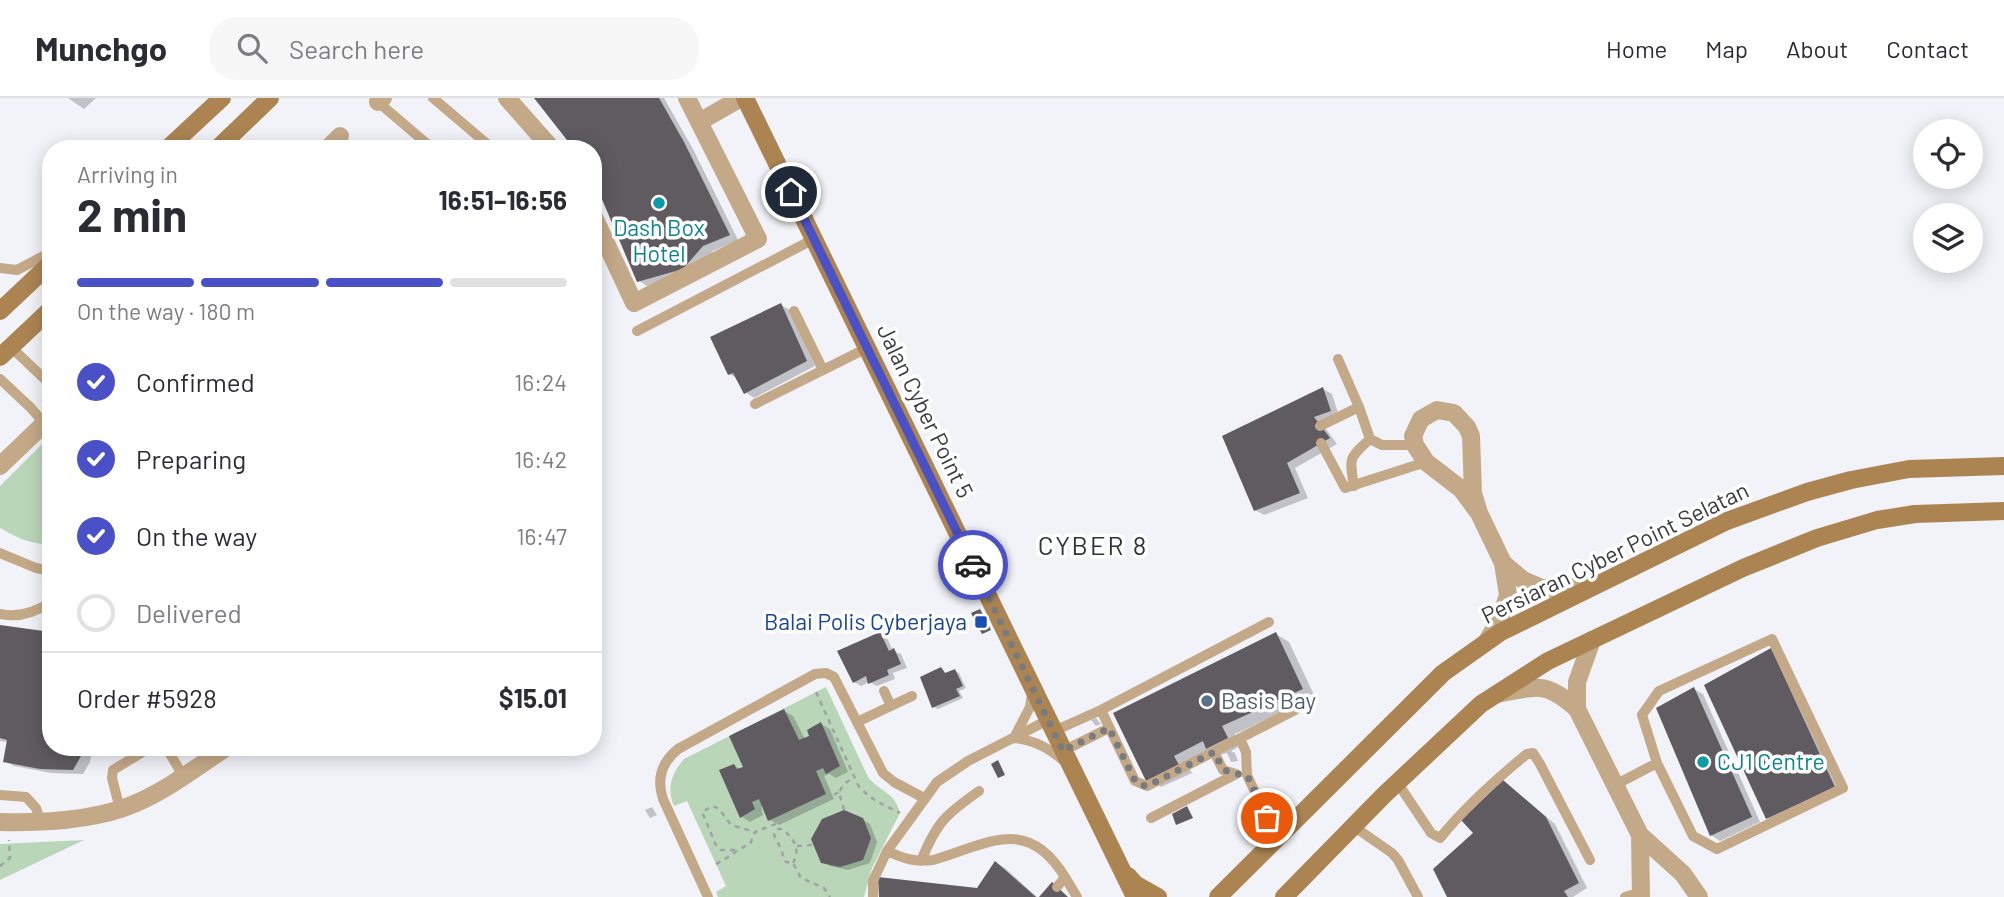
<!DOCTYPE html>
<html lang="en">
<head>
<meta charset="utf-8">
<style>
	:root { --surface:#fff; --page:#f7f7f7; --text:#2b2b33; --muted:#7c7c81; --line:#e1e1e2; --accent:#4a50c6 }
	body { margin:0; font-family:Barlow,sans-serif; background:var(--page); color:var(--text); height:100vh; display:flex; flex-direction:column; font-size:26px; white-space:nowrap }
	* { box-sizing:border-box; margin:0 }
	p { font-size:23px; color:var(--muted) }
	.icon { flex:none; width:38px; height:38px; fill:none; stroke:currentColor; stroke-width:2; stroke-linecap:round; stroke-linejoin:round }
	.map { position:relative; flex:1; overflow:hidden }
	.side { position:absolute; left:42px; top:42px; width:560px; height:616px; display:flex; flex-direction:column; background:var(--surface); border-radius:28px; box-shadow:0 4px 18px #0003 }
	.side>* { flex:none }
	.controls { position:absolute; left:1913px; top:21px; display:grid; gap:14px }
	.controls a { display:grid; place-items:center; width:70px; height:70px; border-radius:50%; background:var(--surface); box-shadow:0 4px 18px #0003; font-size:35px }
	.pin { position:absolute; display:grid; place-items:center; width:60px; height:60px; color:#fff; margin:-30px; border:4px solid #fff; border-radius:50%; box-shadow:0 2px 7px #0007 }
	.courier { position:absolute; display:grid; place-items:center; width:70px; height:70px; margin:-35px; border:5px solid #4a50c6; border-radius:50%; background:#fff; color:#222; box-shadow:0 2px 9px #0007 }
	.headline em { font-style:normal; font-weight:700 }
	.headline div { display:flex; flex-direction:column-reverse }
	.headline { display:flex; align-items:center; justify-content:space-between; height:119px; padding:0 35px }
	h1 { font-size:46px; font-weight:700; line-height:52px }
	.bar { display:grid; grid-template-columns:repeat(4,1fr); gap:10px 7px; align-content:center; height:84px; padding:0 35px }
	.bar i { height:9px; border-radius:5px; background:var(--line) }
	.bar .current { background:var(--accent) }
	.bar p { grid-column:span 4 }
	.line { display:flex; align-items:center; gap:18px; padding:0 35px; border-top:2px solid var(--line) }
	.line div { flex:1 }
	ol { padding:0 35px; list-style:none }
	li { display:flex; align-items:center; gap:21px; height:77px }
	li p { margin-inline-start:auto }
	li .icon { padding:7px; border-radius:50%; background:var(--accent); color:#fff; stroke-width:4 }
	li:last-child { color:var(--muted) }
	li i { width:38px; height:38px; border:4px solid var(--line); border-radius:50% }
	header { display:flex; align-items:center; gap:42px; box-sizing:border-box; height:98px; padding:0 35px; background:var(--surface); border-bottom:2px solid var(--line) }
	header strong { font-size:33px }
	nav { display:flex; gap:38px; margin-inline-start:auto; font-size:24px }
	.search { width:490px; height:63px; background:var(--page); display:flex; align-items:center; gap:18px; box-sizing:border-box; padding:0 24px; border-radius:28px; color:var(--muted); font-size:26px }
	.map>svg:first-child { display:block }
	.green { fill:#bad6b9 }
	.shadow { fill:#0003 }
	.building { fill:#5f5b60 }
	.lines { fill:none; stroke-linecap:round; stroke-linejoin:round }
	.path { stroke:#a1a2a6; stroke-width:2.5; stroke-dasharray:5 5; stroke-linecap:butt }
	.lane { stroke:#c4a988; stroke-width:10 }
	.street { stroke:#c4a988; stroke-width:18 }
	.secondary { stroke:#ac8452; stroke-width:18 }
	.done { stroke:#797b7e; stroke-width:7; stroke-dasharray:0 12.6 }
	.route { stroke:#4a50c6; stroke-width:9 }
	.culture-dot { fill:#0f9aa8; stroke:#fff; stroke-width:2.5 }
	.transit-dot { fill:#1a4fb4; stroke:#fff; stroke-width:2.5 }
	.service-dot { fill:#5c6f8a; stroke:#fff; stroke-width:2.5 }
	.labels { text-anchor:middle; stroke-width:7; stroke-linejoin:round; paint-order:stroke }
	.culture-label { font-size:23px; fill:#0d838f; stroke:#fff }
	.street-label { font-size:23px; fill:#393a3c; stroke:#fff }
	.transit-label { font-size:23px; fill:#164399; stroke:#fff; text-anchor:end }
	.service-label { font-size:23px; fill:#4e5e75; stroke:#fff; text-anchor:start }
	.quarter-label { font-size:26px; letter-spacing:2px; fill:#2f3136; stroke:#fff }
</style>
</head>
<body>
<header>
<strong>Munchgo</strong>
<div class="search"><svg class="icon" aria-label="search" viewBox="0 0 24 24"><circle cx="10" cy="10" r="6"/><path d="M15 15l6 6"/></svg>Search here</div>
<nav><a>Home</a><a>Map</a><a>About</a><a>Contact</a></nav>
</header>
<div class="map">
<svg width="2004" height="799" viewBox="0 0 2004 799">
	<rect width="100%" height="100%" fill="#f1f3f9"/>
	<path class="green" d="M51,337V447C31,446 17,440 0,430V388Z
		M826,589L868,679C880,694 895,694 900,715L872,770L864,799H718L716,794L726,788L687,703L674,708C666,690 672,675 684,661Z
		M84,742L0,782V746Z"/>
	<path class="shadow" d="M68,0H96L84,11Z
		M536,0H664L693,51L738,142L713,153L692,175L647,188L638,182L593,51Z
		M781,207L790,212L815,268L754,300L745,294L739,281L729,276Z
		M1323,291L1332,296L1339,318L1321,324L1337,346L1295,370L1308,400L1264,417L1255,412Z
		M45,298L51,304L47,310L41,302Z
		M0,529L51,649H93L90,664L83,676L51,675L14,668L5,663L8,644L0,643Z
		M880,536L887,540L893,553L901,556L907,570L893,575L895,581L877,588L869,584L861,588L854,584Z
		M1276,536L1289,544L1315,599L1235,636L1240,648L1231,653L1235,655L1238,663L1231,664L1227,655L1187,666L1192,675L1161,689L1147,681Z
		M1771,552L1780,558L1843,695L1777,725L1768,720Z
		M941,571L947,576L955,573L959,575L966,590L959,593L963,600L938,611L934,609Z
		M1694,591L1703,596L1760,724L1720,743L1711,737Z
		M784,613L793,618L805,641L811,639L821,626L830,631L848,674L836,680L829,676L824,678L834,701L779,727L770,722L764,708L761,709L763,717L750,724L741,718L734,668L741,671L746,670Z
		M1096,620L1101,626L1096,628L1091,622Z
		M1503,685L1512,690L1555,726L1587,790L1573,799H1449L1476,736Z
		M652,709L657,717L650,720L645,712Z
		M862,721L870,726L877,744L870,765L848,772L830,768L822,764Z
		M996,765L1005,770L1037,799H880L978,792Z"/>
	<path class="building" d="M534,0H659L684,44L730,137L703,148L683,171L637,184L593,80V51H574Z
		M781,205L807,263L744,296L733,275L728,277L710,239Z
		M1323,289L1331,313L1314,319L1330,340L1287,365L1300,395L1254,413L1222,338Z
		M980,511L991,532L982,536L971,515Z
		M0,527L51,534V649H83L81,658L73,672L40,671L3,664L7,642L0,640Z
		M880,534L889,553L894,550L901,566L887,572L889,577L868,586L866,578L853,585L837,553Z
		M1276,534L1303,591L1222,628L1228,640L1206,651L1203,643L1174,658L1179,667L1146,683L1113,615Z
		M1771,550L1835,689L1766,721L1704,587Z
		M941,569L945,575L955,571L963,588L956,591L960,598L932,610L920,579Z
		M1694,589L1752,719L1710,738L1656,610Z
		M784,611L799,642L809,638L807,632L821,624L840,668L826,676L823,670L816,673L826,696L768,723L759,701L752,704L755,711L740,720L719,672L734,666L737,671L743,669L729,638Z
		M998,662L1005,677L998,680L991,666Z
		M1503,682L1546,719L1579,785L1564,793L1568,799H1447L1433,771L1473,735L1461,722Z
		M1187,708L1193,720L1176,727L1172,716Z
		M844,712L863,720L871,740L863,762L840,769L821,765L811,741L822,721Z
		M995,763L1036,799H879L878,779L977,790Z
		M1052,784L1068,799H1039Z"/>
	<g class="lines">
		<path class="path" d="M816,594L858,687C869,701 884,707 900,715
			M844,712L839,694L844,686L854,679
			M871,740L878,744
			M797,748L813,747
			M735,752H721L716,747L702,714L713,708L719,711L731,727L755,734
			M793,765C801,750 794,742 783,731H777L774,737L782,753L783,760L786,764L793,765L801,780L824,790L830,799
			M716,766C729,760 737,751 750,746L755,734L778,725L839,694
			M0,768L10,760L9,742"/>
		<path class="lane" d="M433,0L493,51
			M378,4L433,51
			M0,170L17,172L51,154
			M794,213L823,272
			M637,233L814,141
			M11,249L51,287
			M1338,261L1359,309L1370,341L1382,347H1415
			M0,281L31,310L44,325
			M755,306L867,250
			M1320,328L1359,309
			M1321,345L1345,390L1426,364
			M1354,388C1349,359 1349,360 1370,341
			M0,455L36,470L51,473
			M0,516C18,520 36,514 51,504
			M1772,541L1843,690L1717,751L1693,738L1657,665L1642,617L1659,593Z
			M884,593L891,608
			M1101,612L1135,683L1147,688L1295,612
			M857,624L912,598
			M1054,633L1101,612L1269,524
			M1016,636L1030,609L1032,596
			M1014,640C1035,642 1050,651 1065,664
			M1240,641L1246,654L1247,677L1277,741
			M163,649L169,654L183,678
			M1063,653L1109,630
			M1214,654L1223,672L1236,676
			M1397,684L1431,735L1440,740C1466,708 1495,682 1527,656L1533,655L1540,666L1590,762
			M1615,687L1657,665
			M0,697L26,699L36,710L41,724
			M120,711L112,680L113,672L151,649
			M1151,720L1236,676
			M1353,728L1392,755L1398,762L1418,799
			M887,753C905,761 913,764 933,762C988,746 1027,717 1065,779
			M921,763C937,724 945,717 979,693
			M1057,789L1065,779L1077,799
			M708,799L663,701C656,680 662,664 678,651L815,576L826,575L834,579L883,675L894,684L924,700
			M873,799V783L887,753L937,684L968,663L1048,622
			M1625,799L1641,794"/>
		<path class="street" d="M507,0L552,51
			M378,4L383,0
			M699,24L741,0
			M327,51L340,38
			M593,117L634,205L758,141L687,0
			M0,368L51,319
			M1479,415L1461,391L1426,364L1415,347L1413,338L1421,321L1437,312L1454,315L1467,329L1471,338L1473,395L1479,415L1503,465L1508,497L1500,521L1487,543
			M1503,465L1523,482L1544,491L1595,487
			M1497,596C1537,589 1545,582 1577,611L1640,737L1683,776L1699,799
			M1577,611V584L1592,542
			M0,724C42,725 94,723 134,706C167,692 197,669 227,649
			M1640,737L1641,799"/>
		<path class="secondary" d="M745,0L1135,799
			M167,51L222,0
			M217,51L270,0
			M0,213L51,165
			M0,259L51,211
			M1128,778L1135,786L1158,799
			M1218,799L1443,575L1501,534L1727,423L1807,394L1851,382L1909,371L2004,368
			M1284,799L1384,697L1481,606L1548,563L1743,470L1817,440L1877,422L1915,416L2004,413"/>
	</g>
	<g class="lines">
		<path class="done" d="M973,467L1063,653L1109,630L1135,683L1140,687L1147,688L1214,654C1225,675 1223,674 1247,677L1267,720"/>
		<path class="route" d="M791,94L973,467"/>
	</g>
	<g class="culture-dot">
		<circle cx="659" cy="105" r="7"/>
		<circle cx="1703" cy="664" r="7"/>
	</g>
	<rect class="transit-dot" x="974" y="517" width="14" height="14" rx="3.5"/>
	<circle class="service-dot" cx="1207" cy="603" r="7"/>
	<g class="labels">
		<g class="culture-label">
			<text x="659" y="138">Dash Box<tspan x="659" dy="26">Hotel</tspan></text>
			<text x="1717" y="672" text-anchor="start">CJ1 Centre</text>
		</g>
		<g class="street-label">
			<text transform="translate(925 313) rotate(64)" y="8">Jalan Cyber Point 5</text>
			<text transform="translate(1615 455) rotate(-26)" y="8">Persiaran Cyber Point Selatan</text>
		</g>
		<g class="transit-label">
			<text x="967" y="532">Balai Polis Cyberjaya</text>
		</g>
		<g class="service-label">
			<text x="1221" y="611">Basis Bay</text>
		</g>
		<g class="quarter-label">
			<text x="1093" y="457">CYBER 8</text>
		</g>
	</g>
</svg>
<div class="controls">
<a><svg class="icon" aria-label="locate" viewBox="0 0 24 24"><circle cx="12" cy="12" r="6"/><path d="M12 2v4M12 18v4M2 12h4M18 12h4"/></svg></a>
<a><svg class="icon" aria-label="layers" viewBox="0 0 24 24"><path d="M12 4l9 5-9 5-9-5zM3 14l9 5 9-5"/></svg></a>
</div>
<div class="pin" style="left:1267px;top:720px;background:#ea580c"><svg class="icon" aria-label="bag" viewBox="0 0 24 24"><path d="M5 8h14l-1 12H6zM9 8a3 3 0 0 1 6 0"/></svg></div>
<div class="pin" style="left:791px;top:94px;background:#1f2937"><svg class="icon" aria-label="home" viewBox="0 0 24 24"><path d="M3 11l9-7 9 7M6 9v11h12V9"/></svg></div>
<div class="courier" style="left:973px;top:467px"><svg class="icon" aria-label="car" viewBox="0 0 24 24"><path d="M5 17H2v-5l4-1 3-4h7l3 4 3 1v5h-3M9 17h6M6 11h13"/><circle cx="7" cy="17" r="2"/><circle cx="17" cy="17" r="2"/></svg></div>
<section class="side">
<div class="headline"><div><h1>2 min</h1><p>Arriving in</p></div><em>16:51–16:56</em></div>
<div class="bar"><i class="current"></i><i class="current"></i><i class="current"></i><i></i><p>On the way · 180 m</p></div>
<ol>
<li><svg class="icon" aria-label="check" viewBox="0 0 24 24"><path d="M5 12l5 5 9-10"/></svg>Confirmed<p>16:24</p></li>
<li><svg class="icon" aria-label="check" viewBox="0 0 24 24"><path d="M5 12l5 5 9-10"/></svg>Preparing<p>16:42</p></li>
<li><svg class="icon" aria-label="check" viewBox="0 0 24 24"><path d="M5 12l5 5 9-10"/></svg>On the way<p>16:47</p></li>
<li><i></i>Delivered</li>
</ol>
<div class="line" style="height:91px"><div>Order #5928</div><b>$15.01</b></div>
</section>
</div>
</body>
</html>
